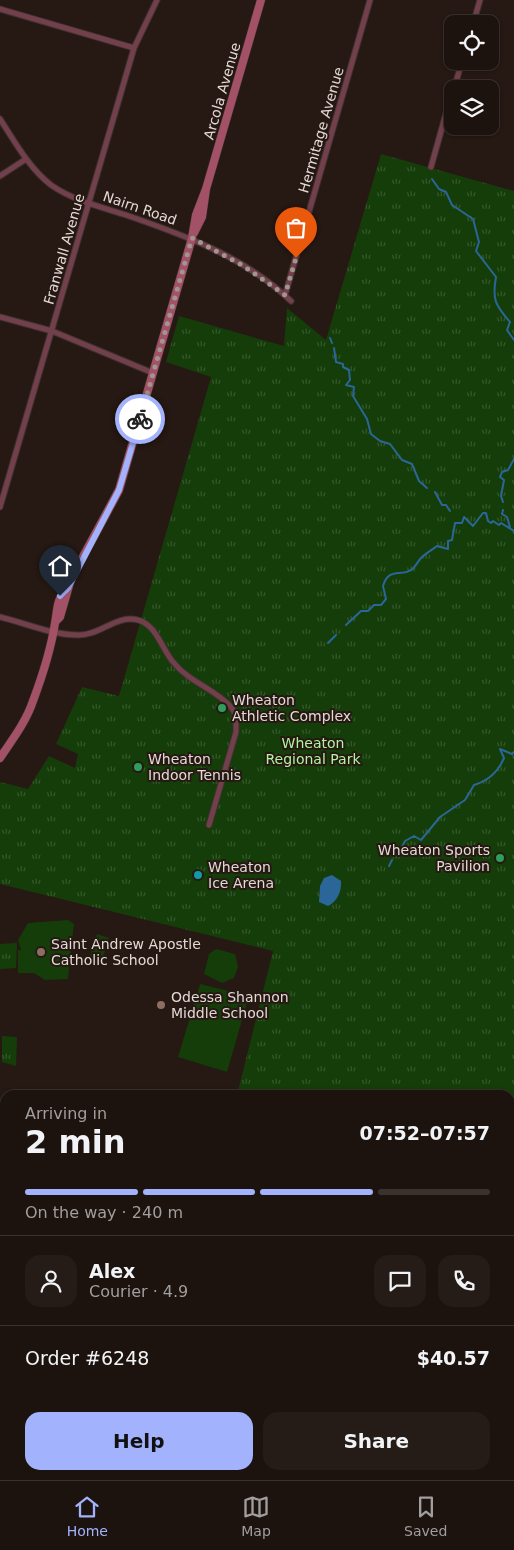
<!DOCTYPE html>
<html lang="en">
<head>
<meta charset="utf-8">
<style>
	:root { --surface:#1c120e; --page:#251b17; --text:#f1f3f6; --muted:#a09e9e; --line:#3a322e; --accent:#a2b2fd }
	body { margin:0; font-family:"DejaVu Sans",sans-serif; background:var(--page); color:var(--text); height:100vh; display:flex; flex-direction:column; font-size:19px; white-space:nowrap }
	* { box-sizing:border-box; margin:0 }
	p { font-size:16px; color:var(--muted) }
	.icon { flex:none; width:28px; height:28px; fill:none; stroke:currentColor; stroke-width:2; stroke-linecap:round; stroke-linejoin:round }
	.map { position:relative; flex:1; overflow:hidden }
	.side { position:absolute; left:0px; top:1090px; width:515px; height:390px; display:flex; flex-direction:column; background:var(--surface); border-radius:15px 15px 0 0; box-shadow:0 1px 4px #0004,0 0 0 1px var(--line) }
	.side>* { flex:none }
	.tools { position:absolute; left:444px; top:15px; display:grid; gap:10px }
	.tools a { display:grid; place-items:center; width:55px; height:55px; border-radius:10px; background:var(--surface); box-shadow:0 1px 4px #0004,0 0 0 1px var(--line); font-size:25px }
	.pin { position:absolute; display:grid; place-items:center; width:42px; height:42px; color:#fff; margin:-51px -21px; border-radius:50% 50% 50% 0; rotate:-45deg; box-shadow:0 0 5px #0007 }
	.pin .icon { rotate:45deg }
	.courier { position:absolute; display:grid; place-items:center; width:50px; height:50px; margin:-25px; border:4px solid #a2b2fd; border-radius:50%; background:#fff; color:#222; box-shadow:0 1px 6px #0007 }
	.overview em { font-style:normal; font-weight:800 }
	.overview div { display:flex; flex-direction:column-reverse }
	.overview { display:flex; align-items:center; justify-content:space-between; height:85px; padding:0 25px }
	h1 { font-size:32px; font-weight:800; line-height:38px }
	.bar { display:grid; grid-template-columns:repeat(4,1fr); gap:8px 5px; align-content:center; height:60px; padding:0 25px }
	.bar i { height:6px; border-radius:4px; background:var(--line) }
	.bar .on { background:var(--accent) }
	.bar p { grid-column:span 4 }
	.line { display:flex; align-items:center; gap:12px; padding:0 25px; border-top:1px solid var(--line) }
	.line div { flex:1 }
	.round { display:grid; place-items:center; flex:none; width:52px; height:52px; border-radius:15px; background:var(--page) }
	.cta { display:flex; gap:10px; margin-top:auto; padding:10px 25px }
	.cta a { flex:1; height:58px; border-radius:15px; background:var(--accent); color:#111; font-size:20px; font-weight:800; line-height:58px; text-align:center }
	.cta a+a { background:var(--page); color:var(--text) }
	.dock { display:flex; justify-content:space-around; align-items:center; height:70px; border-top:1px solid var(--line); background:var(--surface); font-size:14px; color:var(--muted) }
	.dock a { display:grid; justify-items:center; gap:2px }
	.dock .on { color:var(--accent) }
	.map>svg:first-child { display:block }
	.grass { fill:#143d09 }
	.park { fill:url(#park-tufts) }
	.water { fill:#2b6699 }
	.lines { fill:none; stroke-linecap:round; stroke-linejoin:round }
	.stream { stroke:#2b6699; stroke-width:2 }
	.street-casing { stroke:#40332d; stroke-width:7 }
	.secondary-casing { stroke:#40332d; stroke-width:9 }
	.street { stroke:#723f4c; stroke-width:5 }
	.secondary { stroke:#a25167; stroke-width:8 }
	.done { stroke:#a19591; stroke-width:5; stroke-dasharray:0 9 }
	.route { stroke:#a2b2fd; stroke-width:6 }
	.leisure-dot { fill:#2e9e5b; stroke:#261812; stroke-width:2 }
	.culture-dot { fill:#0f9aa8; stroke:#261812; stroke-width:2 }
	.education-dot { fill:#8d6e63; stroke:#261812; stroke-width:2 }
	.labels { text-anchor:middle; stroke-width:4; stroke-linejoin:round; paint-order:stroke }
	.street-label { font-size:14px; fill:#e3d9d5; stroke:#261812 }
	.poi-label { font-size:14px; fill:#e3d9d5; stroke:#261812; text-anchor:start }
	.park-label { font-size:14px; fill:#aff4a0; stroke:#261812 }
</style>
</head>
<body>
<div class="map">
<svg width="514" height="1480" viewBox="0 0 514 1480">
	<defs>
		<pattern id="park-tufts" width="24" height="20" patternUnits="userSpaceOnUse" patternTransform="scale(1.25)"><rect width="24" height="20" fill="#143d09"/><path d="M3 7l-1-3M5 7V3M7 7l1-3M15 17l-1-3M17 17v-4M19 17l1-3" fill="none" stroke="#36582c"/></pattern>
	</defs>
	<rect width="100%" height="100%" fill="#261812"/>
	<path class="grass" d="M68,920L74,924L68,979L45,980L34,973H18V950H21L18,940L28,923Z
		M97,934L109,938L101,963L89,959Z
		M216,949L235,954L238,967L234,978L222,983L204,974L209,954Z
		M200,984L249,996L227,1072L178,1057Z"/>
	<path class="park" d="M381,154L514,191V1480H272L274,1475H510V1095H237L273,951L0,884V782L28,789L49,756L75,768L78,754L56,744L82,687L119,696L211,377L166,362L179,316L284,346L287,308L326,340Z
		M17,943L16,968L0,969V944Z
		M2,1036L17,1037L16,1066L2,1062Z"/>
	<path class="water" d="M332,875L341,881C342,891 337,902 328,906L319,902L320,886L324,878Z"/>
	<g class="lines">
		<path class="stream" d="M432,179L439,189L446,192L452,205L473,219L479,242L476,251L496,277C492,299 495,305 510,322L507,330L514,340
			M330,338L332,343
			M334,348L336,362L343,364V367L349,370L350,380L346,385L354,387L353,396L367,419L371,434L380,441L390,444L402,460L412,464L419,481L427,488
			M435,492L442,505H446L450,511
			M503,502L501,496L504,480L500,477L502,472L508,470L514,459
			M503,510L502,514L507,517L510,527
			M346,625L361,611H368L374,605H381L386,599L383,586C389,567 400,577 411,570C415,568 418,561 421,558C426,553 432,550 437,546L448,549V541L452,540L455,523H462L464,517L473,526L483,513H486L488,521L491,523L493,521L499,525L501,523L514,531
			M328,643L336,635
			M400,851L405,841L414,836L421,840L440,817L465,800L474,785C488,781 498,772 504,758L500,749L512,754L514,752
			M389,866L392,860
			M510,1241L514,1245"/>
		<defs>
			<path id="street" d="M0,9L134,48
				M473,24L480,0
				M454,89L462,61
				M0,119C15,142 29,168 51,185C72,200 101,207 126,215C184,235 245,257 291,301
				M431,167L452,92
				M0,176L26,159
				M285,295L370,0
				M0,317L52,331L153,373
				M0,507L134,48L157,0
				M0,617C25,623 52,635 78,635C99,636 117,614 138,620C157,625 162,650 174,663C189,682 215,689 231,707C237,714 236,723 236,732L209,825
				M0,1109L5,1110
				M0,1186L5,1160
				M0,1188L5,1322
				M0,1415L5,1410
				M192,1480L193,1475
				M442,1480L445,1475"/>
			<path id="secondary" d="M194,233L202,217L206,189L261,0
				M56,621L60,617L71,579L119,490L192,238L196,215L206,189
				M0,758C12,740 26,722 33,701C42,677 51,649 55,623C58,607 56,601 67,588
				M0,1455L5,1457
				M51,1475L64,1480"/>
		</defs>
		<use href="#street" class="street-casing"/>
		<use href="#secondary" class="secondary-casing"/>
		<use href="#street" class="street"/>
		<use href="#secondary" class="secondary"/>
	</g>
	<g class="lines">
		<path class="done" d="M140,419L192,238L242,265L285,295L296,258"/>
		<path class="route" d="M60,596L68,588L119,490L140,419"/>
	</g>
	<g class="leisure-dot">
		<circle cx="222" cy="708" r="5"/>
		<circle cx="138" cy="767" r="5"/>
		<circle cx="500" cy="858" r="5"/>
	</g>
	<circle class="culture-dot" cx="198" cy="875" r="5"/>
	<g class="education-dot">
		<circle cx="41" cy="952" r="5"/>
		<circle cx="161" cy="1005" r="5"/>
	</g>
	<g class="labels">
		<g class="street-label">
			<text transform="translate(222 91) rotate(-74)" y="5">Arcola Avenue</text>
			<text transform="translate(321 130) rotate(-74)" y="5">Hermitage Avenue</text>
			<text transform="translate(140 208) rotate(19)" y="5">Nairn Road</text>
			<text transform="translate(64 249) rotate(-74)" y="5">Franwall Avenue</text>
		</g>
		<g class="poi-label">
			<text x="232" y="705">Wheaton<tspan x="232" dy="16">Athletic Complex</tspan></text>
			<text x="148" y="764">Wheaton<tspan x="148" dy="16">Indoor Tennis</tspan></text>
			<text x="490" y="855" text-anchor="end">Wheaton Sports<tspan x="490" dy="16">Pavilion</tspan></text>
			<text x="208" y="872">Wheaton<tspan x="208" dy="16">Ice Arena</tspan></text>
			<text x="51" y="949">Saint Andrew Apostle<tspan x="51" dy="16">Catholic School</tspan></text>
			<text x="171" y="1002">Odessa Shannon<tspan x="171" dy="16">Middle School</tspan></text>
		</g>
		<g class="park-label">
			<text x="313" y="748">Wheaton<tspan x="313" dy="16">Regional Park</tspan></text>
		</g>
	</g>
</svg>
<div class="tools">
<a><svg class="icon" aria-label="locate" viewBox="0 0 24 24"><circle cx="12" cy="12" r="6"/><path d="M12 2v4M12 18v4M2 12h4M18 12h4"/></svg></a>
<a><svg class="icon" aria-label="layers" viewBox="0 0 24 24"><path d="M12 4l9 5-9 5-9-5zM3 14l9 5 9-5"/></svg></a>
</div>
<div class="pin" style="left:296px;top:258px;background:#ea580c"><svg class="icon" aria-label="bag" viewBox="0 0 24 24"><path d="M5 8h14l-1 12H6zM9 8a3 3 0 0 1 6 0"/></svg></div>
<div class="pin" style="left:60px;top:596px;background:#1f2937"><svg class="icon" aria-label="home" viewBox="0 0 24 24"><path d="M3 11l9-7 9 7M6 9v11h12V9"/></svg></div>
<div class="courier" style="left:140px;top:419px"><svg class="icon" aria-label="bike" viewBox="0 0 24 24"><circle cx="6" cy="16" r="4"/><circle cx="18" cy="16" r="4"/><path d="M6 16l4-8h5l3 8M10 8l3 8H6M13 5h3"/></svg></div>
<section class="side">
<div class="overview"><div><h1>2 min</h1><p>Arriving in</p></div><em>07:52–07:57</em></div>
<div class="bar"><i class="on"></i><i class="on"></i><i class="on"></i><i></i><p>On the way · 240 m</p></div>
<div class="line" style="height:90px"><a class="round"><svg class="icon" aria-label="person" viewBox="0 0 24 24"><circle cx="12" cy="8" r="4"/><path d="M4 21q1-7 8-7t8 7"/></svg></a><div><b>Alex</b><p>Courier · 4.9</p></div><a class="round"><svg class="icon" aria-label="chat" viewBox="0 0 24 24"><path d="M4 5h16v11H9l-5 4z"/></svg></a><a class="round"><svg class="icon" aria-label="phone" viewBox="0 0 24 24"><path d="M5 4h4l2 5-3 2q2 4 5 5l2-3 5 2v4C11 20 4 13 5 4z"/></svg></a></div>
<div class="line" style="height:65px"><div>Order #6248</div><b>$40.57</b></div>
<div class="cta"><a>Help</a><a>Share</a></div>
</section>
</div>
<nav class="dock">
<a class="on"><svg class="icon" aria-label="home" viewBox="0 0 24 24"><path d="M3 11l9-7 9 7M6 9v11h12V9"/></svg>Home</a>
<a><svg class="icon" aria-label="map" viewBox="0 0 24 24"><path d="M3 6l6-2 6 2 6-2v14l-6 2-6-2-6 2zM9 4v14M15 6v14"/></svg>Map</a>
<a><svg class="icon" aria-label="saved" viewBox="0 0 24 24"><path d="M7 4h10v16l-5-4-5 4z"/></svg>Saved</a>
</nav>
</body>
</html>
